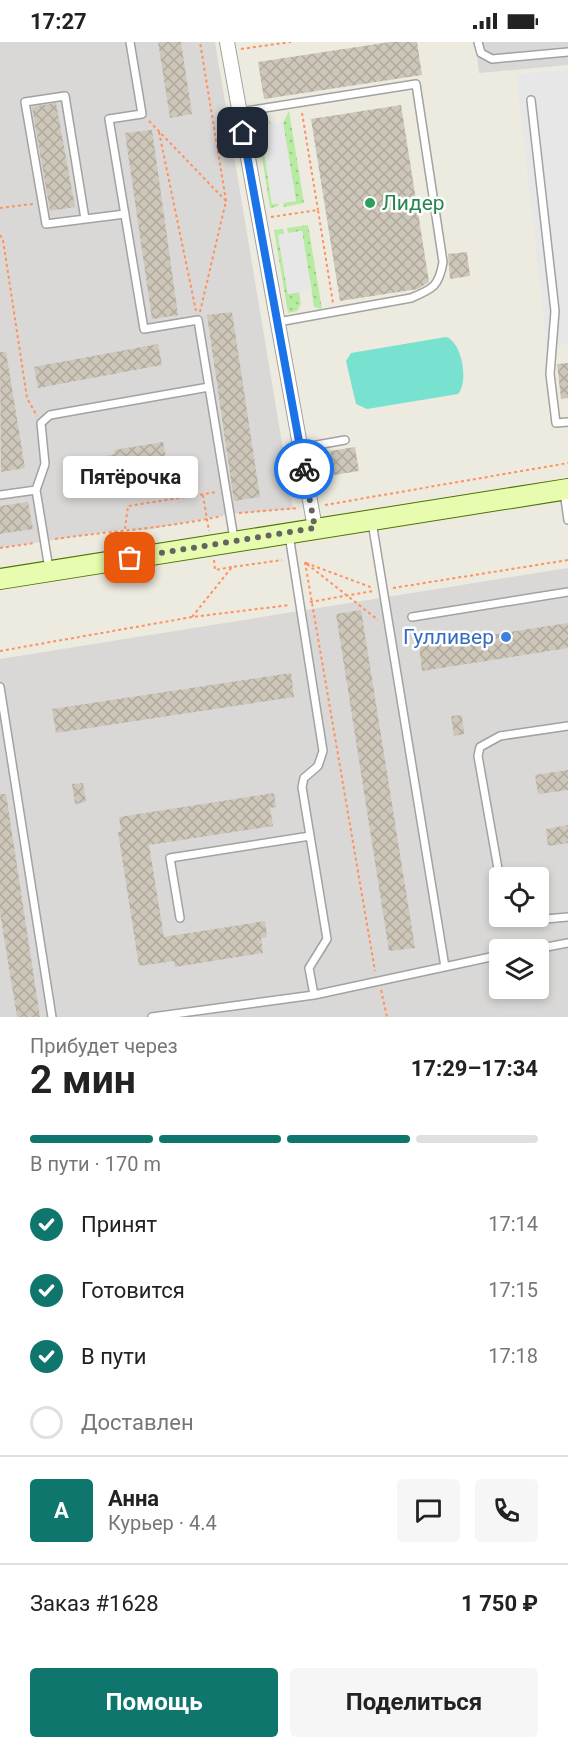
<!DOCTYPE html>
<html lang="ru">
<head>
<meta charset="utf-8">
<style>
	:root { --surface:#fff; --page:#f6f6f6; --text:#222; --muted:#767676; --line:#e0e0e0; --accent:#0f766e }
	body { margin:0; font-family:Roboto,sans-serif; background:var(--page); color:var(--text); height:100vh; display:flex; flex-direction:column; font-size:22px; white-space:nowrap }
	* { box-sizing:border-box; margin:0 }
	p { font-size:20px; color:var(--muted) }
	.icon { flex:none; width:33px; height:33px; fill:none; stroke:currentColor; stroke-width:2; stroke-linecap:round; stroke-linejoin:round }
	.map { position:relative; height:975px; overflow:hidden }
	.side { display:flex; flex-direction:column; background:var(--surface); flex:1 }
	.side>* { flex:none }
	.tools { position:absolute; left:489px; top:825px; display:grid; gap:12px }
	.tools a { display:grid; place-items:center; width:60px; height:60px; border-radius:6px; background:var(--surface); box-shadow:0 3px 9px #0003; font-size:30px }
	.pin { position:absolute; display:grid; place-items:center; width:51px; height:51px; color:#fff; margin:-26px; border-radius:12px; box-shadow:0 3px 9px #0006 }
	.courier { position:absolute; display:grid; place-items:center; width:60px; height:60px; margin:-30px; border:4px solid #1a73e8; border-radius:50%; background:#fff; color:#222; box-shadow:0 2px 8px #0007 }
	.bubble { position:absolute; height:42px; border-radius:6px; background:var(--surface); box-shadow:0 3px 9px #0003; font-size:20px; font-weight:700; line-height:42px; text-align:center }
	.headline em { font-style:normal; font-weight:700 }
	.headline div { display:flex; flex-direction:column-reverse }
	.headline { display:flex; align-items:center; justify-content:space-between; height:102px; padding:0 30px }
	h1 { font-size:39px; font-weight:700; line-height:45px }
	.bar { display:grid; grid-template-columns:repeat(4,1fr); gap:9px 6px; align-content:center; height:72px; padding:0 30px }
	.bar i { height:8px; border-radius:4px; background:var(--line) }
	.bar .selected { background:var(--accent) }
	.bar p { grid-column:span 4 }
	.line { display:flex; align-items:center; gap:15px; padding:0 30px; border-top:2px solid var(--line) }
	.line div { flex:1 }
	.round { display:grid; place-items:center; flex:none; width:63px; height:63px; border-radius:6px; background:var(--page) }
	ol { padding:0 30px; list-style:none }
	li { display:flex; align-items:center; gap:18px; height:66px }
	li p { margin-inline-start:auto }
	li .icon { padding:6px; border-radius:50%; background:var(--accent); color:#fff; stroke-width:4 }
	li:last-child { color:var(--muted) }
	li i { width:33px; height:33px; border:3px solid var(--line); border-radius:50% }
	.cta { display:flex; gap:12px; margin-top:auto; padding:12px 30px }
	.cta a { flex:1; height:69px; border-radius:6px; background:var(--accent); color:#fff; font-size:24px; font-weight:700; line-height:69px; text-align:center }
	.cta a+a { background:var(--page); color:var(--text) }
	.status { display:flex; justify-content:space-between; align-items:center; height:42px; padding:0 30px; background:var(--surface); direction:ltr }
	.status svg { height:16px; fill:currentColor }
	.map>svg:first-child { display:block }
	.residential { fill:#d9d8d7; fill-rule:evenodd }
	.grass { fill:url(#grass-dots) }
	.pitch { fill:#78e1cf }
	.parking { fill:#e7e7e7 }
	.building { fill:url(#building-cross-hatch) }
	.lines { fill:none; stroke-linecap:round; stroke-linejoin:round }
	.lane-casing { stroke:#a2a2a2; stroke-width:10 }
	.street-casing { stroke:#a2a2a2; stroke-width:16 }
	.secondary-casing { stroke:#4e7300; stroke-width:22 }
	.path { stroke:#ff915e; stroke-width:2; stroke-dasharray:3 3; stroke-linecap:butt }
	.lane { stroke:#fff; stroke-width:7 }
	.street { stroke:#fff; stroke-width:14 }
	.secondary { stroke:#e7fcae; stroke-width:20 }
	.done { stroke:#646460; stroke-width:6; stroke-dasharray:0 10.8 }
	.route { stroke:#1a73e8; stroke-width:8 }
	.leisure-dot { fill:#2e9e5b; stroke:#fff; stroke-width:2 }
	.shop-dot { fill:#3f7fe0; stroke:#fff; stroke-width:2 }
	.labels { text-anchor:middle; stroke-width:5; stroke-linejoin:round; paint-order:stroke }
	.leisure-label { font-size:21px; fill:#27864d; stroke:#fff; text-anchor:start }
	.shop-label { font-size:21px; fill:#366cbe; stroke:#fff; text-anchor:end }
</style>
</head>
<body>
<div class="status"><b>17:27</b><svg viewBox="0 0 49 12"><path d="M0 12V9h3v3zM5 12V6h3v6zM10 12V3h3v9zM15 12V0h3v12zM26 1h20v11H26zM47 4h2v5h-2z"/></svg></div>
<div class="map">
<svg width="568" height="975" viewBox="0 0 568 975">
	<defs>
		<pattern id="grass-dots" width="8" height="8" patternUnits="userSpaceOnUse" patternTransform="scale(1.5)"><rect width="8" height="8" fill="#b6eba1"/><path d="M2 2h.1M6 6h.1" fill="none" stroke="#9cc98a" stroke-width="1.8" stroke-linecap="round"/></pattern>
		<pattern id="building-cross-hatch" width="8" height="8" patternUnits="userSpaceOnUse" patternTransform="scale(1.5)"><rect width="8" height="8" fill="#cdc6b9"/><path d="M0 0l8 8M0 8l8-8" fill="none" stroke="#afaa9e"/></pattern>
	</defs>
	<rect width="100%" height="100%" fill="#edebdf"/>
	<path class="residential" d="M0,0H215L293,467L230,472L146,488L125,487L0,506Z
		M475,0H568V23L479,31Z
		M568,526V975H0V617ZM500,836H538V874H500ZM500,908H538V946H500Z"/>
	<path class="grass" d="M289,69L304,161L284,165L283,161L296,159L283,81Z
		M256,77H268L271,82L260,84L272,162L278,161L279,164L270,166Z
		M308,183L322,267L314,265L302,189L288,191L287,186Z
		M283,187L284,192L278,193L288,252L299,250L301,262L297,269L288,271L274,188Z"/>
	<path class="pitch" d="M446,295C462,300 469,340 458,352L367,367L356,362L346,319L351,311Z"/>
	<path class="parking" d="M568,27V302L547,305L516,32Z
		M283,81L296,159L272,162L260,83Z
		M301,189L312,248L288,252L278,193Z"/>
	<path class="building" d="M158,0H181L192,72L170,76Z
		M390,0H417L422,33L264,57L258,20Z
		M56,61L75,165L50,169L32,65Z
		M401,63L429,240L418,247L340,259L311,77Z
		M152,88L178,273L152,277L125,91Z
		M467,210L470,234L450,237L448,212Z
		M232,270L260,455L234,459L207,273Z
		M158,302L162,323L38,346L34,325Z
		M0,310H6L25,426L1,430Z
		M568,321V356L561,357L557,322Z
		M163,400L171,442L94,455L88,417L115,412L114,408Z
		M355,405L359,429L334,433L330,409Z
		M28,460L33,487L0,492V464Z
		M361,568L415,906L389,909L336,572Z
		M568,581V606L422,629L419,604Z
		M291,631L294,655L56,691L52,667Z
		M462,673L464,692L454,694L451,674Z
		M568,728V748L538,752L535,733Z
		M83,741L86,760L75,762L72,742Z
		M274,751L276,765L270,766L273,784L149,803L164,895L265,879L267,895L261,896L263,911L175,925L174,919L139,924L118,790L121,789L119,775Z
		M0,752H6L40,975H17L0,871Z
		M568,783V801L548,804L546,787Z"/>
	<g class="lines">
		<defs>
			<path id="lane" d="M130,0L142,72L109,77L144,287L198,278L234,497
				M478,0L481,11L492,17L568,10
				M531,58L555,269L550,332L556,381L568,380
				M240,70L416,42L443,220C439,244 433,247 411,256L278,280
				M85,177L65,54L25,60L46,182L125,172
				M300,406L345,398
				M564,450L568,478
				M0,453L36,448
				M372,480L445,925
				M289,493L323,709L318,724L304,736L302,745L327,897L309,926L314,953
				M49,527L36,448L45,422L41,381L50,373L209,345
				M412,575L568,550
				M0,645L52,975
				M500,838L478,714L480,705L500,694L568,684
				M506,874L511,880L568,875
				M180,876L170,816L310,794
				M531,908L568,901
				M152,975L314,953L500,913"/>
			<path id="street" d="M227,0L315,486"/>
			<path id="secondary" d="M0,537L568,447"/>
		</defs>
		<use href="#lane" class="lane-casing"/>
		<use href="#street" class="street-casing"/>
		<use href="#secondary" class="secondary-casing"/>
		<path class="path" d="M241,7L291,0
			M302,71L318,168
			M149,79L226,159
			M159,90L196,269
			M0,166L33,162
			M271,175L318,168L333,261
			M0,193L3,198L27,356L37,374
			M200,270L226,159L200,0
			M203,453L209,489
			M325,463L568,421
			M239,471L299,466
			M125,487L128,464L217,450
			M55,497C111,489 167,486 222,474
			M0,506L35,501
			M214,518L215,528L232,525
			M305,520L375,929
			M306,521L373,546
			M307,522L378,578
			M393,546L568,518
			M310,560L373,549
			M192,575L232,525L282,518
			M0,609L192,575L290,563
			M381,948L387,975"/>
		<use href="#lane" class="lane"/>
		<use href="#street" class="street"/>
		<use href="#secondary" class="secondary"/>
	</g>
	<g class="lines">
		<path class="done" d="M130,516L315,486L304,427"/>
		<path class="route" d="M243,91L304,427"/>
	</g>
	<circle class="leisure-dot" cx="370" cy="161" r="6"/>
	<circle class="shop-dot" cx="506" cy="595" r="6"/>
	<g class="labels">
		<g class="leisure-label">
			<text x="382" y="168">Лидер</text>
		</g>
		<g class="shop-label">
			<text x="494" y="602">Гулливер</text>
		</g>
	</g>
</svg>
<div class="tools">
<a><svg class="icon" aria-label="locate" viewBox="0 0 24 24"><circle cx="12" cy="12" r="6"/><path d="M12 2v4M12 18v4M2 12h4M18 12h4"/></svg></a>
<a><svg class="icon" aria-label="layers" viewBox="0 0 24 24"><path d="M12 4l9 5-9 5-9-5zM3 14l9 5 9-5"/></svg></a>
</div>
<div class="pin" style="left:130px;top:516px;background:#ea580c"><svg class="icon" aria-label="bag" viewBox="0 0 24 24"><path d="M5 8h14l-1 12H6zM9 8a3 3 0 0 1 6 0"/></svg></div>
<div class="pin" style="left:243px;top:91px;background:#1f2937"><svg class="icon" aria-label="home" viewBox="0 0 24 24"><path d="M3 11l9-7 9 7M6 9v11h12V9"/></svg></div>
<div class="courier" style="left:304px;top:427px"><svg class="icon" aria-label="bike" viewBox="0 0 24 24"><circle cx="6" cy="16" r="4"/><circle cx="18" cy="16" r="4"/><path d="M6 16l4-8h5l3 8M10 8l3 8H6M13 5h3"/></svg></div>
<div class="bubble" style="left:63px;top:414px;width:135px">Пятёрочка</div>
</div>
<section class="side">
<div class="headline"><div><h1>2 мин</h1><p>Прибудет через</p></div><em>17:29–17:34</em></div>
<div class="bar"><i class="selected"></i><i class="selected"></i><i class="selected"></i><i></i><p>В пути · 170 m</p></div>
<ol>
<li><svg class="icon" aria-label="check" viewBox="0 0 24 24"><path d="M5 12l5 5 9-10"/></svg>Принят<p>17:14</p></li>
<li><svg class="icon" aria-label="check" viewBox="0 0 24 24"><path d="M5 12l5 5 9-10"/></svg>Готовится<p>17:15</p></li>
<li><svg class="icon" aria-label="check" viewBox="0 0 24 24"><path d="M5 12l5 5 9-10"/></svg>В пути<p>17:18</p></li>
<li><i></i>Доставлен</li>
</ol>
<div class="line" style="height:108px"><b class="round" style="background:var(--accent);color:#fff">А</b><div><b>Анна</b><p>Курьер · 4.4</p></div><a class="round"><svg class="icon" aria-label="chat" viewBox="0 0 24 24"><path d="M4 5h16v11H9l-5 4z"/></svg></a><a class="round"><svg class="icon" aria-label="phone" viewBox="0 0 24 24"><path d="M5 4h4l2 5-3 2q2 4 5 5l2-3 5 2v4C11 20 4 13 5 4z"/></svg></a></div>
<div class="line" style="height:78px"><div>Заказ #1628</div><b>1 750 ₽</b></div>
<div class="cta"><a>Помощь</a><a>Поделиться</a></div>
</section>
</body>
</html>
